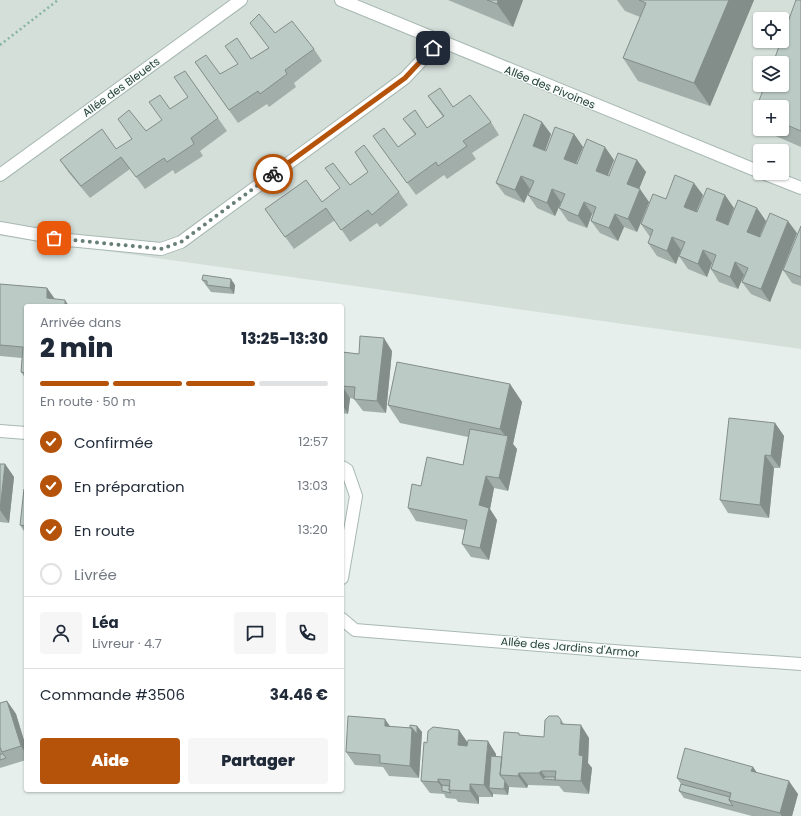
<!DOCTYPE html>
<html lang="fr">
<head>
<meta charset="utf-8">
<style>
	:root { --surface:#fff; --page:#f6f6f7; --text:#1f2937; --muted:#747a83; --line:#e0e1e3; --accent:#b45309 }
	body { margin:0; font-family:Poppins,sans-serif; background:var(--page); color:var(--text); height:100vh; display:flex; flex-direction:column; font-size:15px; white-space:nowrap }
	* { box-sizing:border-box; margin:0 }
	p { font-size:13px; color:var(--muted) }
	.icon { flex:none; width:22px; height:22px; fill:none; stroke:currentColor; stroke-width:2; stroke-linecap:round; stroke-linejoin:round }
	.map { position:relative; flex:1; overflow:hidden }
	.sheet { position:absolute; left:24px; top:304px; width:320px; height:488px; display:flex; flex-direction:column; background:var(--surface); border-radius:4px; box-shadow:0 1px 3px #0004 }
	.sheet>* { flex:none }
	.fabs { position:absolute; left:753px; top:12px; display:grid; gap:8px }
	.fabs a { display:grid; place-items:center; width:36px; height:36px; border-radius:4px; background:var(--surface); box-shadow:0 1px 3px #0004; font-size:20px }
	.pin { position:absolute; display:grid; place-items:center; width:34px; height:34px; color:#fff; margin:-17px; border-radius:8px; box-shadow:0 2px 6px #0006 }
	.courier { position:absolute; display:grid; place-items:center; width:40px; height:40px; margin:-20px; border:3px solid #b45309; border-radius:50%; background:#fff; color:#222; box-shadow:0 1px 5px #0007 }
	.overview em { font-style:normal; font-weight:800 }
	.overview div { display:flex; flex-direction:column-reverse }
	.overview { display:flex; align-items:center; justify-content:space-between; height:68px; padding:0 16px }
	h1 { font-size:26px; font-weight:800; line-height:30px }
	.bar { display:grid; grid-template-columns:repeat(4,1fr); gap:6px 4px; align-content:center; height:48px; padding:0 16px }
	.bar i { height:5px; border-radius:3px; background:var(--line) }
	.bar .on { background:var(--accent) }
	.bar p { grid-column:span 4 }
	.line { display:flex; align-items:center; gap:10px; padding:0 16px; border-top:1px solid var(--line) }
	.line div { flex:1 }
	.round { display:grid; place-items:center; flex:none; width:42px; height:42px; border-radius:4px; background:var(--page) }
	ol { padding:0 16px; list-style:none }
	li { display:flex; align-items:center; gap:12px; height:44px }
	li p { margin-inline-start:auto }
	li .icon { padding:4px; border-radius:50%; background:var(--accent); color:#fff; stroke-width:4 }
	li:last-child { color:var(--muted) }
	li i { width:22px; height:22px; border:2px solid var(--line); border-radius:50% }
	.action { display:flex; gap:8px; margin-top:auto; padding:8px 16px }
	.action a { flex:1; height:46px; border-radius:4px; background:var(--accent); color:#fff; font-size:16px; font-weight:800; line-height:46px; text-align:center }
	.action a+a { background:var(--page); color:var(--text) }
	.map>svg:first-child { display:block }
	.built { fill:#d4dfda; fill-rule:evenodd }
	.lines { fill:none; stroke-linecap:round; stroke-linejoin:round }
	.minor-casing { stroke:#a8b8b2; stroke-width:14 }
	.path { stroke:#86b3a5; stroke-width:2.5; stroke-dasharray:2 3; stroke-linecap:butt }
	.minor { stroke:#fff; stroke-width:12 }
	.wall { fill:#a1aea9 }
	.shaded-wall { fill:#838d89 }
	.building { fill:#bbcac4; stroke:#838d89 }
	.done { stroke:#687f78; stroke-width:4; stroke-dasharray:0 7.2 }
	.route { stroke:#b45309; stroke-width:5 }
	.labels { text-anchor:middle; stroke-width:3; stroke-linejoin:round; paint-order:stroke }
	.street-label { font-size:11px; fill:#24423a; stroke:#f7fbf9 }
</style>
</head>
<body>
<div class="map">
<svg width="801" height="816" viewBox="0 0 801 816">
	<rect width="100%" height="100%" fill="#e6efeb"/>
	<path class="built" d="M0,0H801V349L0,236ZM760,19H782V41H760ZM760,63H782V85H760ZM760,107H782V129H760ZM760,151H782V173H760Z"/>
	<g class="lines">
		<defs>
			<path id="minor" d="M341,0L760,172
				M763,173L801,188
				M0,175L241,0
				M0,228L68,240L161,249L181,242L405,78L440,41
				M0,431L26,433
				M342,467L347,470L356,496L342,578
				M342,619L355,630L626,652L801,664"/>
		</defs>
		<use href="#minor" class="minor-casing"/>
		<path class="path" d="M0,45L58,0"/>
		<use href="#minor" class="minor"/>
	</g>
	<path class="wall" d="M448,0H523L513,27Z
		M617,0H754L710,106L638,81L623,58L640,17L625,11Z
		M801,0V147L771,134L767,129H782V107H760V119L755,111Z
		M275,33L314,49L322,61L294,83L296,87L269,107L267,104L238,123L195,62L220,74L251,59L268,48Z
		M185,71L227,131L200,151L203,156L175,174L173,170L145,189L130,169L90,198L69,173L60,160L116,149L146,131L162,120L170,109L188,97Z
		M428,96L491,122L499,135L472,153L476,159L447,179L444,175L416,195L373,136L398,147L415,135L403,119L428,128L443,117Z
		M551,134L545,151H546L574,134L583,147L576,163L577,164L614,160L608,176H609L637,160L646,172L639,189L649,202L637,232L624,227L618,241L600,233L591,221L593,214H592L587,228L568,221L559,208L562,202H561L555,216L537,208L528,195L530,189L524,203L505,195L496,183Z
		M350,185L399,192L408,205L380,227L377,223L350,242L335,220L294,249L265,209L322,202Z
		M703,195L696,212L734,208L728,224L766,221L759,237L797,233L770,302L751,294L742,282L744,275L738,289L719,282L711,269L713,263H712L707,277L688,269L679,256L682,250H681L676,264L657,256L648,243L650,237L641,224L666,199Z
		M801,226V286L792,283L783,270Z
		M202,280L235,285L234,294L211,292Z
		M0,284L47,288L55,299L26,306V379L21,372L22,358L0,356Z
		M392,351L386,413L363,411L354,399L350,398L348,414L342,413V352L359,354Z
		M510,384L522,402L513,444L517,449L508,491L494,488L490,509L497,520L489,560L471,557L462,544L465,530L416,521L408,508L463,465L468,437L400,423L388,405Z
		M775,423L784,436L780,468H774L769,518L728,513L720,500Z
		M0,464H5L14,477L9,523L0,522Z
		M26,489V534L20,525Z
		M7,701L16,714L26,747V760L0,768V703Z
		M561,720L564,724L589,738L588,763L592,768L589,794L564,792L559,786L528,785L527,788L509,787L508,795L493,794V797H479V804L458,802L456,799L446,798L444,794L430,793L421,781L427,743L467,742L496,754V757H502L520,735L544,737Z
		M417,726L422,732L419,778L389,776L383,767L355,765L346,752L391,727L410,728Z
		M753,767L757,773L798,794L792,816H752L684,798L679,791L681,784L677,778Z"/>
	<path class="shaded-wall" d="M498,0H523L513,27L497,4Z
		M729,0H754L710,106L694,83Z
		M542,122L551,134L542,159L533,146Z
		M574,134L583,147L573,171L564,159Z
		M605,147L614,160L604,184L596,171Z
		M637,160L646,172L636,196L627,184Z
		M521,176L530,189L524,203L515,190Z
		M694,183L703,195L693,220L684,207Z
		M552,189L561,202L555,216L547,203Z
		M640,189L649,202L637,232L628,219Z
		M725,195L734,208L725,232L716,220Z
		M584,202L592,214L587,228L578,216Z
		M757,208L766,221L756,245L747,232Z
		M615,214L624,227L618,241L609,228Z
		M788,221L797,233L770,302L761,289Z
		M672,237L681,250L676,264L667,251Z
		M703,250L712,263L707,277L698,264Z
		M735,262L744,275L738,289L730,277Z
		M231,279L235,285L234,294L230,288Z
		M47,288L56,301L47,298Z
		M65,300L69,306H65Z
		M384,338L392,351L386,413L377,401Z
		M510,384L522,402L513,444L517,449L508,491L499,478L508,439L500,429Z
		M342,386L350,398L348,414L342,404Z
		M775,423L784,436L780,468L771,456Z
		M765,455L774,468L769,518L760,505Z
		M5,464L14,477L9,523L0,510Z
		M486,476L494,488L490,509L497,520L489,560L480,548L479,505Z
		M7,701L16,714L26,747V754L21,746Z
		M385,719L394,732L385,726Z
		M581,725L589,738L588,763L592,768L589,794L581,781L579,755Z
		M417,726L422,732L419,778L410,766L412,728Z
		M459,730L468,743L467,758L458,745Z
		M488,741L496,754L494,788H489L493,794V797L484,785Z
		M753,767L761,779L751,771Z
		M541,771L547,779H543L539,773Z
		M519,773L528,785L527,788L518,776Z
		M438,779L447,792H445L438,782Z
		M505,781L509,787L508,795L504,789Z
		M789,781L798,794L792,816H782L780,813Z
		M470,784L479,797V804L470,791Z"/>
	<path class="building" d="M487,0H498L497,4Z
		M639,0H729L694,83L623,58L646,3Z
		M796,0H801V131L782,123V107H760V114L755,111L765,85H782V63H773L781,41H782V38Z
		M259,14L275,33L292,21L314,49L285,70L287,74L260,94L258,91L229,110L195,62L206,55L220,74L238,64L225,46L237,38L251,59L269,48L250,23Z
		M185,71L218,118L191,138L194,144L167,162L164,158L136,177L121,157L81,186L60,160L102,129L116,149L132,139L118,119L129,110L146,131L162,120L149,102L160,95L170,109L188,97L174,77Z
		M440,88L453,107L470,95L491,122L463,141L467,146L438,166L436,162L407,183L373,136L384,128L398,147L416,134L403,119L415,110L427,128L444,116L428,96Z
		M524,114L542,122L533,146L546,151L555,127L574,134L564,159L577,164L587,139L605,147L596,171L609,176L618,153L637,160L627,184L640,189L628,219L615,214L609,228L591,221L596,207L584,202L578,216L559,208L565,194L552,189L547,203L528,195L534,181L521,176L515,190L496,183Z
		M364,145L399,192L372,215L368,210L341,230L326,208L285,237L265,209L306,180L322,202L340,188L325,168L333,163L350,185L368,172L355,152Z
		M675,175L694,183L684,207L697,212L707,188L725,195L716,220L728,225L738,200L757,208L747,232L760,237L770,213L788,221L761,289L742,282L748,268L735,262L730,277L711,269L716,255L703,250L698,264L679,256L685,242L672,237L667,251L648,243L653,230L641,224L653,194L666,199Z
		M801,226V277L783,270Z
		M203,275L231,279L230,288L207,285V281L202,280Z
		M0,284L47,288V298L65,300V306H26V373L21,372L23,347L0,345Z
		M360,336L384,338L377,401L354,399L355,387L342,386V352L359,354Z
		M397,362L510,384L500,429L388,405Z
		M729,418L775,423L771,456L765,455L760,505L720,500Z
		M470,429L508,436L499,478L486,476L479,505L489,508L480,548L462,544L467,520L408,508L412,484L421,486L427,457L463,465Z
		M0,464H5L0,510Z
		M24,489H26V526L20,525Z
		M7,701L21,746L2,752L0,747V703Z
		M348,716L385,719V726L412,728L410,766L380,763V755L346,752Z
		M549,716H558L561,720V724L581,725L579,755L583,756L581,781L555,780L556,771H541L539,773H519L518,776L500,775L504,732L519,733V735L544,737L545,720Z
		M410,725L417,726V734L412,728H410Z
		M433,727L459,730L458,745L467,746L468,740L488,741L484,785L470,784V791L449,790L450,780L438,779V782L421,781L424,742L427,743L428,731Z
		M685,748L753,767L751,771L789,781L780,813L729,800L731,793L677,778Z
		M0,754H3L6,758L0,760Z
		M491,756L502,757L500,775L505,781L504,789L489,788Z
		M545,777H555V780L543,779Z
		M681,784L730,797L729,800L733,806L679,791Z
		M442,785L450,786L449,790L451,793L442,791Z"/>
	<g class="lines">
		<path class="done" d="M54,238L161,249L181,242L273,174"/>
		<path class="route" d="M273,174L405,78L433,48"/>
	</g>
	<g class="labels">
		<g class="street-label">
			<text transform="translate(121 87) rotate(-36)" y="4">Allée des Bleuets</text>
			<text transform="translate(550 87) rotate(22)" y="4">Allée des Pivoines</text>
			<text transform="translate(570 647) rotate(5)" y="4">Allée des Jardins d'Armor</text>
		</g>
	</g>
</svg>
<div class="fabs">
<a><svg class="icon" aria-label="locate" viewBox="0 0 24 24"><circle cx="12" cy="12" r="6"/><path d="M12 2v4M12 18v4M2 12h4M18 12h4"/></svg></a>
<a><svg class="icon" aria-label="layers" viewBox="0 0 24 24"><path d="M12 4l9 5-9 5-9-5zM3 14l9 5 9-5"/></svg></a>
<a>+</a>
<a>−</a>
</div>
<div class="pin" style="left:54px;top:238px;background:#ea580c"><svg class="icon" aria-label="bag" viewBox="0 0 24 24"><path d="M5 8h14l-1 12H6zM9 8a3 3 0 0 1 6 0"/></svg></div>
<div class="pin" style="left:433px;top:48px;background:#1f2937"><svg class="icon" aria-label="home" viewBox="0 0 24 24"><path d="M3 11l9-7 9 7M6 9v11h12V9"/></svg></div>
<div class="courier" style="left:273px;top:174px"><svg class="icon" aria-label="bike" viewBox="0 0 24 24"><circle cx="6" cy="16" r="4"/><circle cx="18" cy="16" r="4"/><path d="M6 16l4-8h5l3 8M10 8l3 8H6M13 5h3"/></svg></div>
<section class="sheet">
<div class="overview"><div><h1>2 min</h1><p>Arrivée dans</p></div><em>13:25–13:30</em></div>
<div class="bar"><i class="on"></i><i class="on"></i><i class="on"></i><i></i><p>En route · 50 m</p></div>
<ol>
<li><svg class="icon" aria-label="check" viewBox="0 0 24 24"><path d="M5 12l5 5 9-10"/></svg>Confirmée<p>12:57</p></li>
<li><svg class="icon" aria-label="check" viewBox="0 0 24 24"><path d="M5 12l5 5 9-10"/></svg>En préparation<p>13:03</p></li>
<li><svg class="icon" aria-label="check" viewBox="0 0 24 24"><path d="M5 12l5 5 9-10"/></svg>En route<p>13:20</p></li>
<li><i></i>Livrée</li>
</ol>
<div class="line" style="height:72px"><a class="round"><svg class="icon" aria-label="person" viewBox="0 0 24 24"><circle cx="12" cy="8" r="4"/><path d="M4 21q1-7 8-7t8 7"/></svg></a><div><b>Léa</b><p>Livreur · 4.7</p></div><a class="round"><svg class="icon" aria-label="chat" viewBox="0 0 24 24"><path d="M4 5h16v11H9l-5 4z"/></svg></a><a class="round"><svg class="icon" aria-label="phone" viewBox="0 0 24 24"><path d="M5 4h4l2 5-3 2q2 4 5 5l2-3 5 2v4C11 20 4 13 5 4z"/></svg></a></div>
<div class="line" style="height:52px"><div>Commande #3506</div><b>34.46 €</b></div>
<div class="action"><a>Aide</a><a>Partager</a></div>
</section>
</div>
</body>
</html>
